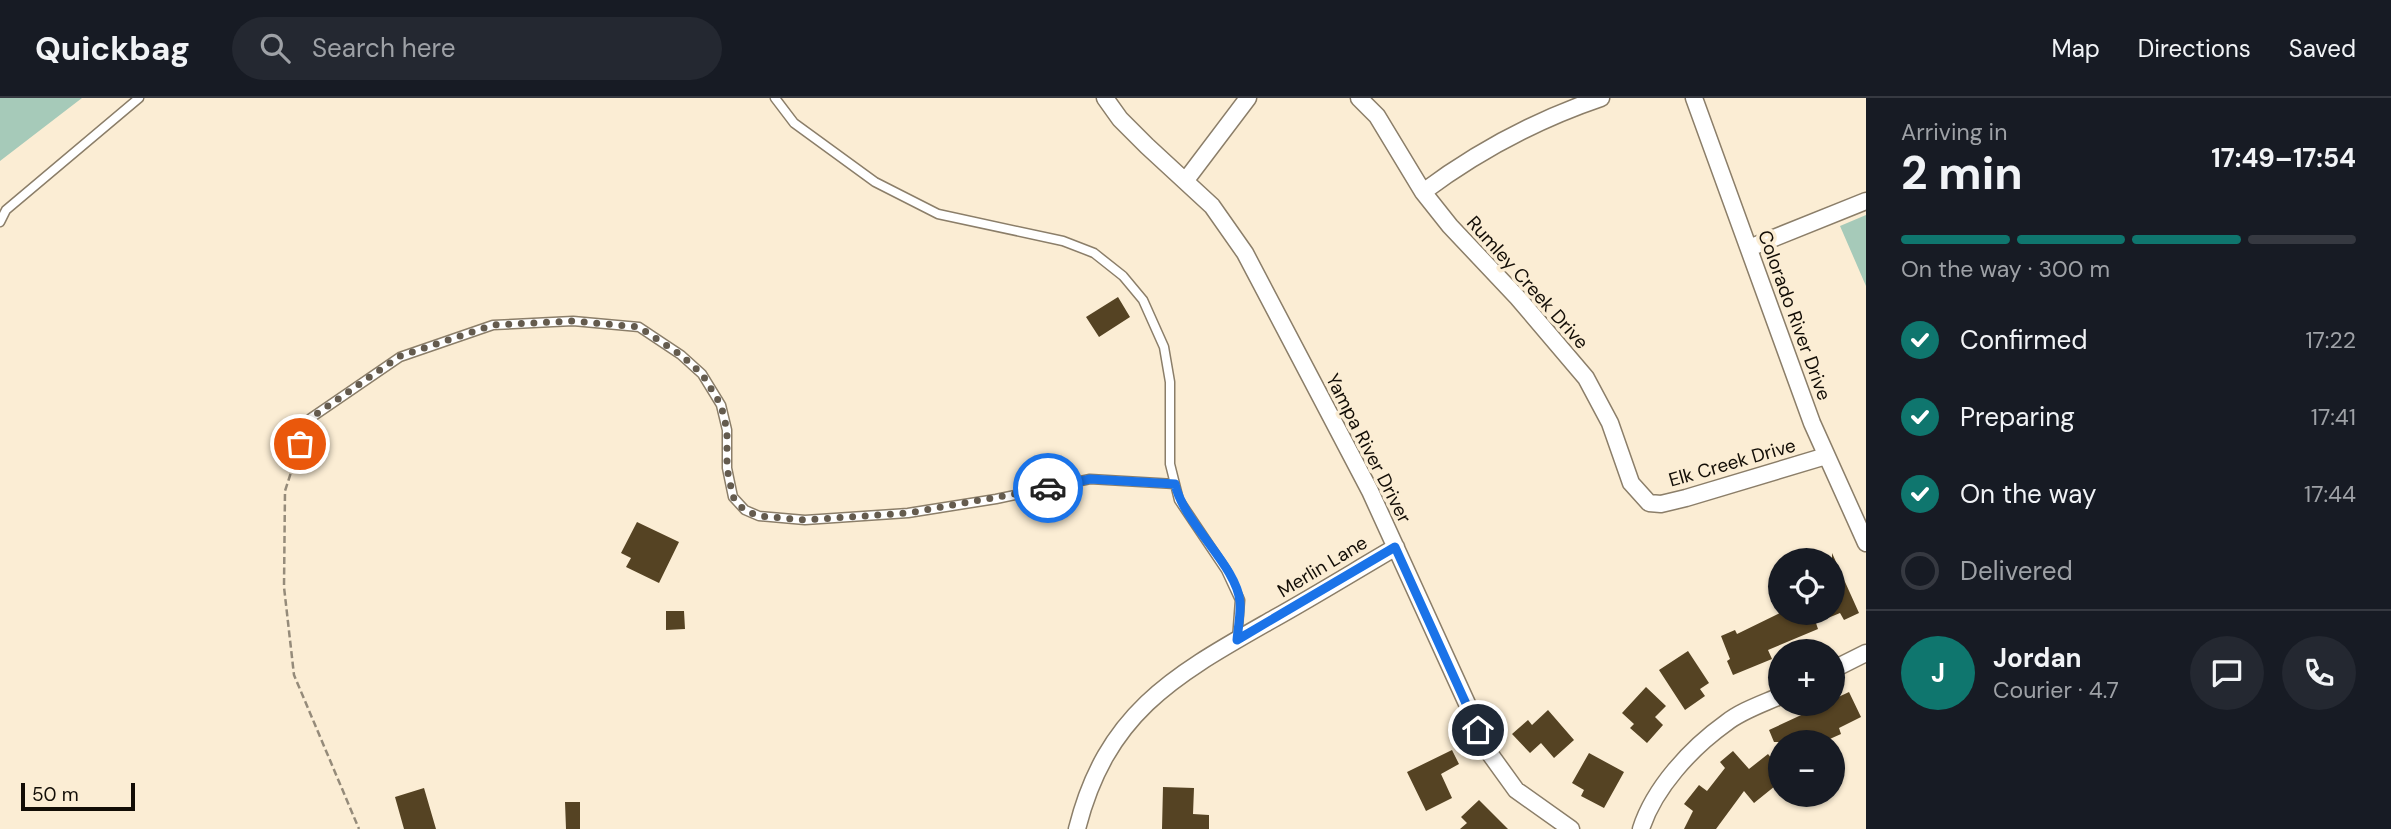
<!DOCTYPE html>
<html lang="en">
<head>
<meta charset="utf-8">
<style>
	:root { --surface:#171b24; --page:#242831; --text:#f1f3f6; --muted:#9ea1a6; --line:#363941; --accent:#0f766e }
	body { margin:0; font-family:"DM Sans",sans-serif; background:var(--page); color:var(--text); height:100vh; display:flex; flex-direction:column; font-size:26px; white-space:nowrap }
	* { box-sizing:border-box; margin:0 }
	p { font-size:23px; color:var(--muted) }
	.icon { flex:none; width:38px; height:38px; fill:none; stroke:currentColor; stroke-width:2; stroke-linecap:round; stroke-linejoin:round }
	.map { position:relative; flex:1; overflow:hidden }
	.panel { display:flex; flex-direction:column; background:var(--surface); width:525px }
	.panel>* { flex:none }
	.controls { position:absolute; left:1768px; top:450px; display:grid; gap:14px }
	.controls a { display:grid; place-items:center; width:77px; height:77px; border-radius:50%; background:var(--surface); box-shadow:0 2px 5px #0004; font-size:35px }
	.scale { position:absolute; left:21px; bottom:18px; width:114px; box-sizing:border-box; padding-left:7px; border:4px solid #120d06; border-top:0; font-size:19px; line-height:24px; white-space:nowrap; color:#120d06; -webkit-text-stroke:5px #fbedd4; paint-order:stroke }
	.pin { position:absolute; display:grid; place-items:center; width:60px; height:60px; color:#fff; margin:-30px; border:4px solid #fff; border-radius:50%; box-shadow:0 2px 7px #0007 }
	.courier { position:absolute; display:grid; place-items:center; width:70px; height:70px; margin:-35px; border:5px solid #1a73e8; border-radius:50%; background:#fff; color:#222; box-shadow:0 2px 9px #0007 }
	.head em { font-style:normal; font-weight:700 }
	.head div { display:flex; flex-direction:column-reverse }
	.head { display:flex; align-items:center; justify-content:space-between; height:119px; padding:0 35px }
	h1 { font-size:46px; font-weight:700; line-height:52px }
	.bar { display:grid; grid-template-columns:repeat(4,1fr); gap:10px 7px; align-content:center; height:84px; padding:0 35px }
	.bar i { height:9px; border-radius:5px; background:var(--line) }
	.bar .on { background:var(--accent) }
	.bar p { grid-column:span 4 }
	.line { display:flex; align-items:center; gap:18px; padding:0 35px; border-top:2px solid var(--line) }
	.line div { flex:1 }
	.round { display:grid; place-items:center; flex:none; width:74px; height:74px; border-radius:37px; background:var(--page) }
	ol { padding:0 35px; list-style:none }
	li { display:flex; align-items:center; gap:21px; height:77px }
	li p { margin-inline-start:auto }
	li .icon { padding:7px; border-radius:50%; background:var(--accent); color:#fff; stroke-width:4 }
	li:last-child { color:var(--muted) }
	li i { width:38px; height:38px; border:4px solid var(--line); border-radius:50% }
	header { display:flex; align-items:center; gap:42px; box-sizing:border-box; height:98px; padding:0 35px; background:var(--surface); border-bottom:2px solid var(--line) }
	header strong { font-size:33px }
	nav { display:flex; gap:38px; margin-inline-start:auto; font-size:24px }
	.search { width:490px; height:63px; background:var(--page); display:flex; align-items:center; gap:18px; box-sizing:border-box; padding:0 24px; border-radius:38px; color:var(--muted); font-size:26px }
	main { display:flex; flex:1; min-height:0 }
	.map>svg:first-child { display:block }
	.green { fill:#a6cab9 }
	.building { fill:#554323 }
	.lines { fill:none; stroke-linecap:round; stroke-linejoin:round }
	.lane-casing { stroke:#8b7e69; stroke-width:11 }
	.street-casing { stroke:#8b7e69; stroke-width:19 }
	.path { stroke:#958b7a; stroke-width:2.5; stroke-dasharray:7 3.5; stroke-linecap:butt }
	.lane { stroke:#fff; stroke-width:8 }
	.street { stroke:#fff; stroke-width:16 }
	.done { stroke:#645b4e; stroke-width:7; stroke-dasharray:0 12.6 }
	.route { stroke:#1a73e8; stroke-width:9 }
	.labels { text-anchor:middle; stroke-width:7; stroke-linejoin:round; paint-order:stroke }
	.street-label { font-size:19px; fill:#120d06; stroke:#fbedd4 }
</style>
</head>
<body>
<header>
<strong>Quickbag</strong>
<div class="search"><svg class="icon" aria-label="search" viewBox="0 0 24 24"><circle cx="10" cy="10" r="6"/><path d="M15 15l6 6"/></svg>Search here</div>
<nav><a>Map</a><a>Directions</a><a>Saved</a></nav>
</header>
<main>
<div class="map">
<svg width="1866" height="731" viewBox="0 0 1866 731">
	<rect width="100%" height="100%" fill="#fbedd4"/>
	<path class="green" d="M0,0H82L0,63Z
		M1866,117V188L1840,128Z"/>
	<path class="building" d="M1118,199L1130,219L1099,239L1086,219Z
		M637,424L679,444L659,485L626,469L631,460L621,455Z
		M1832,455L1859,515L1844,522L1840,515L1816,525L1818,531L1768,552L1772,561L1733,577L1727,563L1730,561L1721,538L1735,532L1737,536L1782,514H1832Z
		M666,513H684L685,531L666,532Z
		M1688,553L1709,585L1700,591L1705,598L1685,612L1659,572Z
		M1646,589L1666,608L1655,619L1663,627L1647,645L1630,630L1634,626L1622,615Z
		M1849,594L1861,619L1839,630L1841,636L1823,644H1774L1769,632L1825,606H1832V602Z
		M1548,612L1574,642L1554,660L1541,645L1530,655L1512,636L1528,622L1532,627Z
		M1452,652L1459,666L1441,676L1452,700L1426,713L1407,674Z
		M1733,653L1749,671L1768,656L1780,671V684L1754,705L1744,693L1716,731H1684L1693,713L1684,706L1699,687L1707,693L1725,670L1720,664Z
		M1589,655L1624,674L1604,710L1581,698L1584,692L1572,685Z
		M1163,689L1194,690L1193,716L1209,717V731H1162Z
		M424,690L436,731H404L395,699Z
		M1479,702L1508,731H1460L1467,725L1461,719Z
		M565,704H580V731H566Z"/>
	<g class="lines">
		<defs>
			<path id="lane" d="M775,0L794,25L875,84L938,116L1063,143L1094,155L1123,178L1143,202L1164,249L1170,284V366L1179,402L1226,472L1240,502L1237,542
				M0,124L6,112L139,0
				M300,346L305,324L400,259L493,227L573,223L639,229L681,257L702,276L721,307L727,332V370L733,399L745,412L759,418L805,422L908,415L996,401L1090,381L1175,386"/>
			<path id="street" d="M1105,0L1120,21L1147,48L1212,108L1245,155L1370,393L1490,656L1516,692L1571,731
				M1359,0L1377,18L1423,94L1450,128L1518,200L1586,280L1610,325L1631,385L1649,405L1661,406L1686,400L1826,358
				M1694,0L1812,325L1866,445
				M1186,82L1248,0
				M1423,94C1478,53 1536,22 1601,0
				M1749,150L1866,103
				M1832,572L1866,555
				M1077,731C1107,612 1177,576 1275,520C1316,497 1355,473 1396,449
				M1641,731C1654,690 1691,650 1726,625C1741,613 1762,606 1780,598"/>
		</defs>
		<use href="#lane" class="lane-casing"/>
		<use href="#street" class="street-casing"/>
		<path class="path" d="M297,356L285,393L284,489L294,577L359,731"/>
		<use href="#lane" class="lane"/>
		<use href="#street" class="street"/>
	</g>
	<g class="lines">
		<path class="done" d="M300,346L305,324L400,258L493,227L573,223L639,229L681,257L702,276L721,307L727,332V370L733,399L744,412L759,418L805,422L908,415L1048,390"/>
		<path class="route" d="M1048,390L1090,381L1175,386C1184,426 1237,468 1240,504C1241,516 1238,530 1237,542L1395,449L1478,632"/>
	</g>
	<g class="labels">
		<g class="street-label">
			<text transform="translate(1528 184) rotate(48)" y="7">Rumley Creek Drive</text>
			<text transform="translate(1795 217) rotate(70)" y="7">Colorado River Drive</text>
			<text transform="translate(1369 350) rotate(63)" y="7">Yampa River Driver</text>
			<text transform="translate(1732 364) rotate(-16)" y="7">Elk Creek Drive</text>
			<text transform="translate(1322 468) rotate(-31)" y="7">Merlin Lane</text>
		</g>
	</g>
</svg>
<div class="controls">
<a><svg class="icon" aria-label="locate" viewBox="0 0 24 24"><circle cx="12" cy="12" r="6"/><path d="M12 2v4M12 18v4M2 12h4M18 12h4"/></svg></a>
<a>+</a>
<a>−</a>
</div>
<div class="scale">50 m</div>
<div class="pin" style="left:300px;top:346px;background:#ea580c"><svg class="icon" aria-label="bag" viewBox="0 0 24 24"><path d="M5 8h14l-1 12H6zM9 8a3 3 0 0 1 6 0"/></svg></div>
<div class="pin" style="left:1478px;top:632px;background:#1f2937"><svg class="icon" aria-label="home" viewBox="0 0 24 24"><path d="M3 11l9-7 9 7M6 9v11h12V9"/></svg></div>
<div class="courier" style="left:1048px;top:390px"><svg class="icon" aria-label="car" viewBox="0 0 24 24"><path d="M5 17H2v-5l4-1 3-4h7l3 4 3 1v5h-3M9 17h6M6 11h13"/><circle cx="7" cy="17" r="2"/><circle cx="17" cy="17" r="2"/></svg></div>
</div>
<section class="panel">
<div class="head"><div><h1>2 min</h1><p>Arriving in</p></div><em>17:49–17:54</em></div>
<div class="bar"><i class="on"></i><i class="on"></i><i class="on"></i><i></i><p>On the way · 300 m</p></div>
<ol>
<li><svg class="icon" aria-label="check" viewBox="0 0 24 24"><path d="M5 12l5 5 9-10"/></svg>Confirmed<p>17:22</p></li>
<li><svg class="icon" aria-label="check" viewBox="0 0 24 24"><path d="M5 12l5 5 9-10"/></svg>Preparing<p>17:41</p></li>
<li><svg class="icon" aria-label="check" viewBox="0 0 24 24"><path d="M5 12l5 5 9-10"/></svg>On the way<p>17:44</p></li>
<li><i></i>Delivered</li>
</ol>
<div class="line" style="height:126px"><b class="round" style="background:var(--accent);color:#fff">J</b><div><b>Jordan</b><p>Courier · 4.7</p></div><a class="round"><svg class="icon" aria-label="chat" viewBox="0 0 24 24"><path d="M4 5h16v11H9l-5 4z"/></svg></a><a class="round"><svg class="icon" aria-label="phone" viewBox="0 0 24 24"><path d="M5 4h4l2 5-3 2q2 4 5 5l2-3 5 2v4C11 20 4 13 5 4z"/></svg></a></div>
</section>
</main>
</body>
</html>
